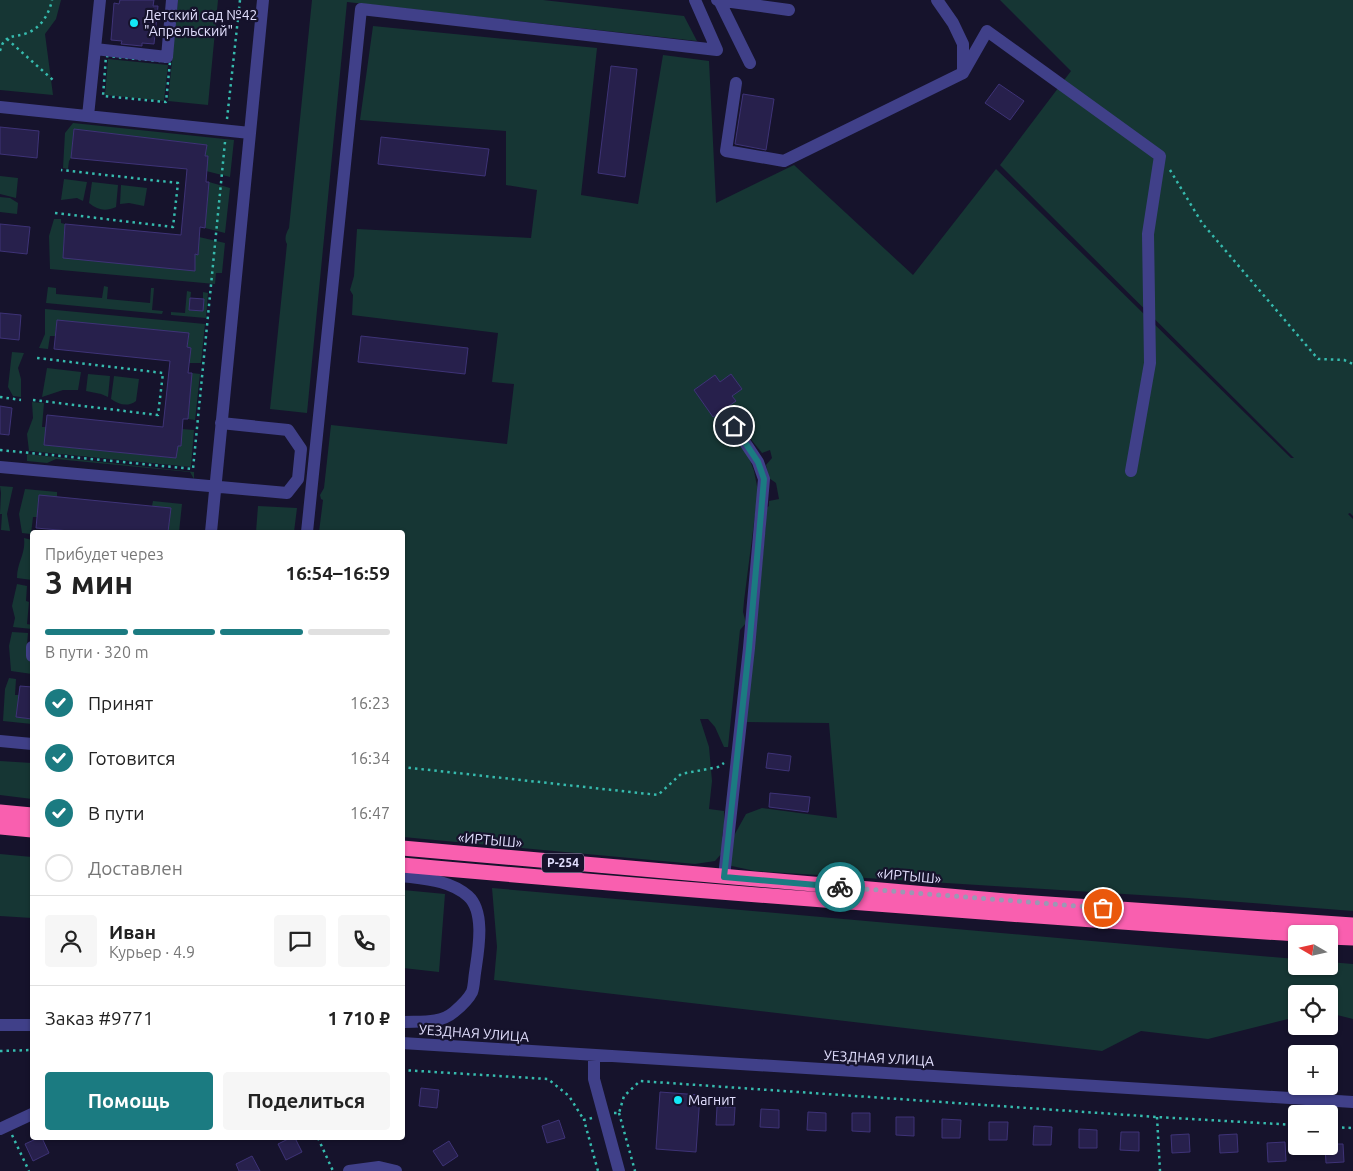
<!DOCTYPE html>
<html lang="ru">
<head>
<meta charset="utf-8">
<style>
	:root { --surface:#fff; --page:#f6f6f6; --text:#222; --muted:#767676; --line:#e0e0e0; --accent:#1b7b81 }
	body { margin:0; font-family:Ubuntu,sans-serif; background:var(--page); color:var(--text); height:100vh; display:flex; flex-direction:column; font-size:19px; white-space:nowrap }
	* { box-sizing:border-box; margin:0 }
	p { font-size:16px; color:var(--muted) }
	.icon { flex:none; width:28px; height:28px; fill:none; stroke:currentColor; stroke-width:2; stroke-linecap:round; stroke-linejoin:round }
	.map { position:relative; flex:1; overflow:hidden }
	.side { position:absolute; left:30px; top:530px; width:375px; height:610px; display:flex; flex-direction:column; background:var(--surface); border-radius:5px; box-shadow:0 1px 4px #0004 }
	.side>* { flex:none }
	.needle { width:32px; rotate:279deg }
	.tools { position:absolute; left:1288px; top:925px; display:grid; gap:10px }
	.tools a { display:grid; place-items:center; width:50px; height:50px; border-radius:5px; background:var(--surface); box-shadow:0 1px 4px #0004; font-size:25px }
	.pin { position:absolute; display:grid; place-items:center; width:42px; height:42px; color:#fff; margin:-21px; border:2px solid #fff; border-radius:50%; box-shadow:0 1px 5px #0007 }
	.courier { position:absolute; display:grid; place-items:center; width:50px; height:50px; margin:-25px; border:4px solid #1b7b81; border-radius:50%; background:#fff; color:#222; box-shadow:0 1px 6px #0007 }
	.head em { font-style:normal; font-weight:600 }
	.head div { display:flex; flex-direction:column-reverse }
	.head { display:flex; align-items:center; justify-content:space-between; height:85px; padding:0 15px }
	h1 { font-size:32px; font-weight:600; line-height:38px }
	.bar { display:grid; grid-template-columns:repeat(4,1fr); gap:8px 5px; align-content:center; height:60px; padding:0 15px }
	.bar i { height:6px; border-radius:4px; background:var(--line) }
	.bar .selected { background:var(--accent) }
	.bar p { grid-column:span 4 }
	.line { display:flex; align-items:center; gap:12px; padding:0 15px; border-top:1px solid var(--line) }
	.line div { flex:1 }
	.round { display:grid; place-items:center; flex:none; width:52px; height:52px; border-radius:5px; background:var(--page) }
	ol { padding:0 15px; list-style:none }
	li { display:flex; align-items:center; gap:15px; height:55px }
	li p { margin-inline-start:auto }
	li .icon { padding:5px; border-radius:50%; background:var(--accent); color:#fff; stroke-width:4 }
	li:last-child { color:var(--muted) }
	li i { width:28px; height:28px; border:2px solid var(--line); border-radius:50% }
	.primary-button { display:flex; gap:10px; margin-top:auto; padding:10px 15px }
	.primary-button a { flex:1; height:58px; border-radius:5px; background:var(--accent); color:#fff; font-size:20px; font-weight:600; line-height:58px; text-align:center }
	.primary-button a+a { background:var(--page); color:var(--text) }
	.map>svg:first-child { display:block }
	.green { fill:#163634 }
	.building { fill:#27204c; stroke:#3e3377 }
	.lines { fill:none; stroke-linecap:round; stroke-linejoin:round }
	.path { stroke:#36bbae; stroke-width:2.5; stroke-dasharray:2.5 4; stroke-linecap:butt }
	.minor { stroke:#404089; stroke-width:12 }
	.highway { stroke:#f95faf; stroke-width:15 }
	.done { stroke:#9b98b4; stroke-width:5; stroke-dasharray:0 9 }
	.route { stroke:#1b7b81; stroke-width:6 }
	.poi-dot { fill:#13e8f6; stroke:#16132c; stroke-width:2 }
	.labels { text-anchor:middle; stroke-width:4.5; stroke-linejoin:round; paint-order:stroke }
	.shield { fill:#16132c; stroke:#a5a2bf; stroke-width:1 }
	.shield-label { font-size:12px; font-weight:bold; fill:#e2dffe }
	.poi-label { font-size:14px; fill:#e2dffe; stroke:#16132c; text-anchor:start }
	.street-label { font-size:14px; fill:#e2dffe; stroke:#16132c }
</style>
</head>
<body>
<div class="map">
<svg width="1353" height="1171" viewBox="0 0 1353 1171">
	<rect width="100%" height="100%" fill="#16132c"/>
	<path class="green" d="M0,0H61L56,19L45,34L53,95L0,90Z
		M178,0H218L208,105L168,101Z
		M312,0H543L684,16L697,41L347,2L307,413L270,409L287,244C284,239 286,233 289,228Z
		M1000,0H1353V516L1350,513L1348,514L1353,519V911L1188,898L755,871L727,865L731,841L746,814L762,808L837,818L829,723L746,722L766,524L765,521L766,508L769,506V501L779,499L776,483L769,478L766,465L772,458L770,450L762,453L741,427L733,415L725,420L747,453L754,471L758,491L744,601L743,612L746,623L740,630L728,747H724L715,727L708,719H700L709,747L712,781L709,809L724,811V826L722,836L724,839L722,853L715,861L695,864L403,837L402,532H319L323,500L321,499L320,495L324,488L331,425L507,444L514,384L492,382L498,333L352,315L353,295L350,290L354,276L357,229L531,238L537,190L506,185V131L360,120L373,26L597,48L581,195L638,204L663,55L709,61L716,203L794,165L913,275L996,169L1291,458H1294L1000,165L1071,71Z
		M108,59L168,65L164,101L105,95Z
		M73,123L234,140L230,177L206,171L205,156L207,145L74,129L71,158L69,161L68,169L63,168L65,133Z
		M0,176L18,178L16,198L0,194Z
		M64,179L87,182L83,201L77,198L61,200Z
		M92,182L118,185L116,207C105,212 98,210 89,203Z
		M209,182L230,188L225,233L205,228Z
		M121,185L147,188L144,206L129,203L120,204Z
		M0,197L10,198L18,203L17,214L0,212Z
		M54,219H61V223L65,224L63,258L198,254L199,237L225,243L222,273H216L215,284L50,269L49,236Z
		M104,286L108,287L107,299L150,303L151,288H154L152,310L163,311L162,314L46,303L48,287L56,288V294L102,298Z
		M187,291L191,292L189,310L203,311V292L208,293L206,318L171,315V312L185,313Z
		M45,309L205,324L201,363H189L191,348L187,347L189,334L57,320L55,336H50L48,349L39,348L45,334Z
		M12,352L24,353L18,368L21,379V397L13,396L8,387Z
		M47,368L81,372L78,390H63L42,397Z
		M192,373L200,374L195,420L188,419Z
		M88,374L110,376L108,397L101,394L86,391Z
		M114,376L139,379L136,401C128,407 119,405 111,399Z
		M32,402L44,403L42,427H46L45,445L176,458L178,446H181L182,429L194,430L191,467L29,451L27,434L33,418Z
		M27,454L194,472V479L190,472L56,459L47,463L27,461Z
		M0,486L13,487L7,514L10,531L1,530L2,514H0L1,493Z
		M25,489L57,492V497L39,496L37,517H33L31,534L22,533L19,514Z
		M153,501L182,504L179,532H168L171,508L152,506Z
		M258,506L297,508L294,532H256Z
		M24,538L32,540V580L17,578C17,562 26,554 24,538Z
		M17,584L27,586L26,601L29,602L27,624L32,625V629L13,627L15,618L12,606Z
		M12,632L28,633L26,656L32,665V674L11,671L9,646Z
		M9,678L16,679L15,695H19L16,717L32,719V724L3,721L5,689Z
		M0,761L32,763V799L0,795Z
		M0,854L32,857V918L0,916Z
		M492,888L1296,959V966H1329V962L1353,964V1019L1329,1013V994H1296V1017L1208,1039L1141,1031L1102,1051L494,980L497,947Z
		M403,890L445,894L439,972L403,968Z"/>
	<path class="building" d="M120,0H154L153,6H158L154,44L142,43V46L121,44L122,41L111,40L114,3L119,4Z
		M611,66L637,69L625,177L598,173Z
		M999,84L1024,101L1010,120L985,103Z
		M743,94L774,99L766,150L735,144Z
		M0,127L39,131L37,158L0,154Z
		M74,129L207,145L205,156H208L206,182H209L205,228L200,227L198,255L195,254V271L63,258L65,224L181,235L187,169L71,158Z
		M381,137L489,149L485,176L378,164Z
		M0,224L30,227L27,254L0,251Z
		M190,298L204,299L203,311L189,310Z
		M0,313L21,315L19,340L0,338Z
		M57,320L189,333L187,347L191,348L188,373H192L188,419H183L181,446H178L176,458L44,445L47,415L163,427L170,361L54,349Z
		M361,336L468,348L465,374L358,362Z
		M731,374L742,389L732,396L736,401L713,417L694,390L715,375L720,382Z
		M0,406L12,408L9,435L0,434Z
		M39,495L171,508L168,532H81L36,528Z
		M20,686L32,687V719L16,717Z
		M768,753L791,756L789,771L766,768Z
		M770,793L810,797L808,812L769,807Z
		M421,1088L439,1090L437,1108L419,1106Z
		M660,1092L700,1095L696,1152L656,1149Z
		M717,1107H735L734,1125H716Z
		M761,1109L779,1110V1128L760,1127Z
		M808,1112L826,1113V1131L807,1130Z
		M852,1113H870V1132L852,1131Z
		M896,1117H914V1136L896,1135Z
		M942,1119L961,1120L960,1138H942Z
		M559,1120L565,1138L547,1143L542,1126Z
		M989,1122H1008L1007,1140H989Z
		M1034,1126L1052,1127L1051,1145H1033Z
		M1079,1129L1097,1130V1148H1079Z
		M1121,1132H1139V1151L1120,1150Z
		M1189,1134L1190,1152L1172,1153L1171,1135Z
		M1237,1134L1238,1152L1220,1153L1219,1135Z
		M38,1138H42L49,1153L33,1161L25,1144Z
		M290,1138H295L302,1152L286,1160L278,1144Z
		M449,1141L458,1156L443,1166L433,1151Z
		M1285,1142L1286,1161L1268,1162L1267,1143Z
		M1329,1144H1343L1344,1162L1326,1163L1325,1146H1329Z
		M252,1156L260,1171H239L236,1164Z"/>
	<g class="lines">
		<path class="path" d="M7,39L53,80
			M0,51C4,33 15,38 27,33C41,28 49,14 52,0
			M106,56L170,62L166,102L103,96Z
			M227,119L240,0
			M1170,170L1202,223L1318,359L1344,360L1353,364
			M55,213L173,227L178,183L61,170
			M0,397L21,400
			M33,400L158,415L163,373L37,358
			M0,450L193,469L225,142
			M402,767L658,795L681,774L718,767L724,763
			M0,1051L32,1050
			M402,1070L548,1079L569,1096L584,1120
			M614,1113H619L624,1096L640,1081L1157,1117L1296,1125
			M619,1113L635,1171
			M1157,1117L1160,1171
			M592,1118L584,1120L598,1171
			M1329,1127L1353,1128
			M12,1135L29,1171
			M318,1138L333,1171"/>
		<path class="minor" d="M717,0L789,10
			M719,0L750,63
			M95,49L167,57L172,0
			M963,73L987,31L1160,156L1148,234L1150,363L1131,471
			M736,83L726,151L784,161L963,73V44L953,23L937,0
			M0,107L250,133
			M88,116L100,0
			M0,467L287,493L298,479L301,449L288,430L221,423
			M211,532L263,0
			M307,532L361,9L717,50L695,0
			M32,647V656
			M0,741L32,744
			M402,876C425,879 450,880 468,896C486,912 478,952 475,973C474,979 474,987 472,992C468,1000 460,1007 454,1012C440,1024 420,1021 402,1022
			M724,877L749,648L764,479L758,462L734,426
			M0,1025H32
			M402,1043L1353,1102
			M594,1056V1079L619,1171
			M0,1129L32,1114
			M349,1171L379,1167L396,1171"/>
		<path class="highway" d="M0,812L32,815
			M0,827L32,830
			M402,848L1006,901L1353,925
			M402,865C700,892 998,914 1296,934
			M1329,937L1353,938"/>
	</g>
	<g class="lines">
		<path class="done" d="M840,887L1103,908"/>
		<path class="route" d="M734,426L758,462L764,479L749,648L724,877L840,887"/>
	</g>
	<g class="poi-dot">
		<circle cx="134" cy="23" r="5"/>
		<circle cx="678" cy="1100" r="5"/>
	</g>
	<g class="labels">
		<rect class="shield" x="542" y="853.5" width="42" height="19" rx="4"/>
		<g class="shield-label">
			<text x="563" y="867">Р-254</text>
		</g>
		<g class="poi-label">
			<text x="144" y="20">Детский сад №42<tspan x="144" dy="16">"Апрельский"</tspan></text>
			<text x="688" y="1105">Магнит</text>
		</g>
		<g class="street-label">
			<text transform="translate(490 840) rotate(5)" y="5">«ИРТЫШ»</text>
			<text transform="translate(909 876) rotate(5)" y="5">«ИРТЫШ»</text>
			<text transform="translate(474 1033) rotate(4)" y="5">УЕЗДНАЯ УЛИЦА</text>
			<text transform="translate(879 1058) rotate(3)" y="5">УЕЗДНАЯ УЛИЦА</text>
		</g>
	</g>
</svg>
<div class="tools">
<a><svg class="needle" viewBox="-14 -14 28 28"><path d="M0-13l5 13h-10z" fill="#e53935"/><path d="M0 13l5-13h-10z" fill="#767676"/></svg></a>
<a><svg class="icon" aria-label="locate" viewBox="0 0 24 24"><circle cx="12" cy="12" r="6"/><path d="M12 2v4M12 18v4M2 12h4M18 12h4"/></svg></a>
<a>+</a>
<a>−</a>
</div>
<div class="pin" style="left:1103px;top:908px;background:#ea580c"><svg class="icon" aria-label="bag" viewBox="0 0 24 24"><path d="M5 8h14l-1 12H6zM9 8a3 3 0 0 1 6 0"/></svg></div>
<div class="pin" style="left:734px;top:426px;background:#1f2937"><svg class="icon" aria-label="home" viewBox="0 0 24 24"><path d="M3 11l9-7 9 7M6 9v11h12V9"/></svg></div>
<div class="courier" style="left:840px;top:887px"><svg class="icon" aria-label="bike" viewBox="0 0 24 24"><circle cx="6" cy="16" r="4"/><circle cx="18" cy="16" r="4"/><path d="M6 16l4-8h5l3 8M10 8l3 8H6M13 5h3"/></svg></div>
<section class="side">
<div class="head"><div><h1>3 мин</h1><p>Прибудет через</p></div><em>16:54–16:59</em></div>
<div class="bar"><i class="selected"></i><i class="selected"></i><i class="selected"></i><i></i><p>В пути · 320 m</p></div>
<ol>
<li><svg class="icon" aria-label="check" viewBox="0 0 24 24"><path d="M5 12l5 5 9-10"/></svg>Принят<p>16:23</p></li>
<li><svg class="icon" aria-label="check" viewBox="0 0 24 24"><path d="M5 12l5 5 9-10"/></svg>Готовится<p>16:34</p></li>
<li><svg class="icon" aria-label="check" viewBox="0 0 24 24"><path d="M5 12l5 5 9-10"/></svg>В пути<p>16:47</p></li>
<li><i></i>Доставлен</li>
</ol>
<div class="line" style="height:90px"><a class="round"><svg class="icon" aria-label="person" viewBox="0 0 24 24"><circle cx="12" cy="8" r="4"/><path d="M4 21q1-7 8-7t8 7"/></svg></a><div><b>Иван</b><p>Курьер · 4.9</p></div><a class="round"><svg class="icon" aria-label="chat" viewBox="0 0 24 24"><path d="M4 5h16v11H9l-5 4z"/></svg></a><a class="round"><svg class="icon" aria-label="phone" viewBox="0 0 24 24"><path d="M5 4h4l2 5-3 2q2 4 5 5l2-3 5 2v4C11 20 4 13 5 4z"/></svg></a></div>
<div class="line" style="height:65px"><div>Заказ #9771</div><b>1 710 ₽</b></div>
<div class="primary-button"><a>Помощь</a><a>Поделиться</a></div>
</section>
</div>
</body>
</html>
